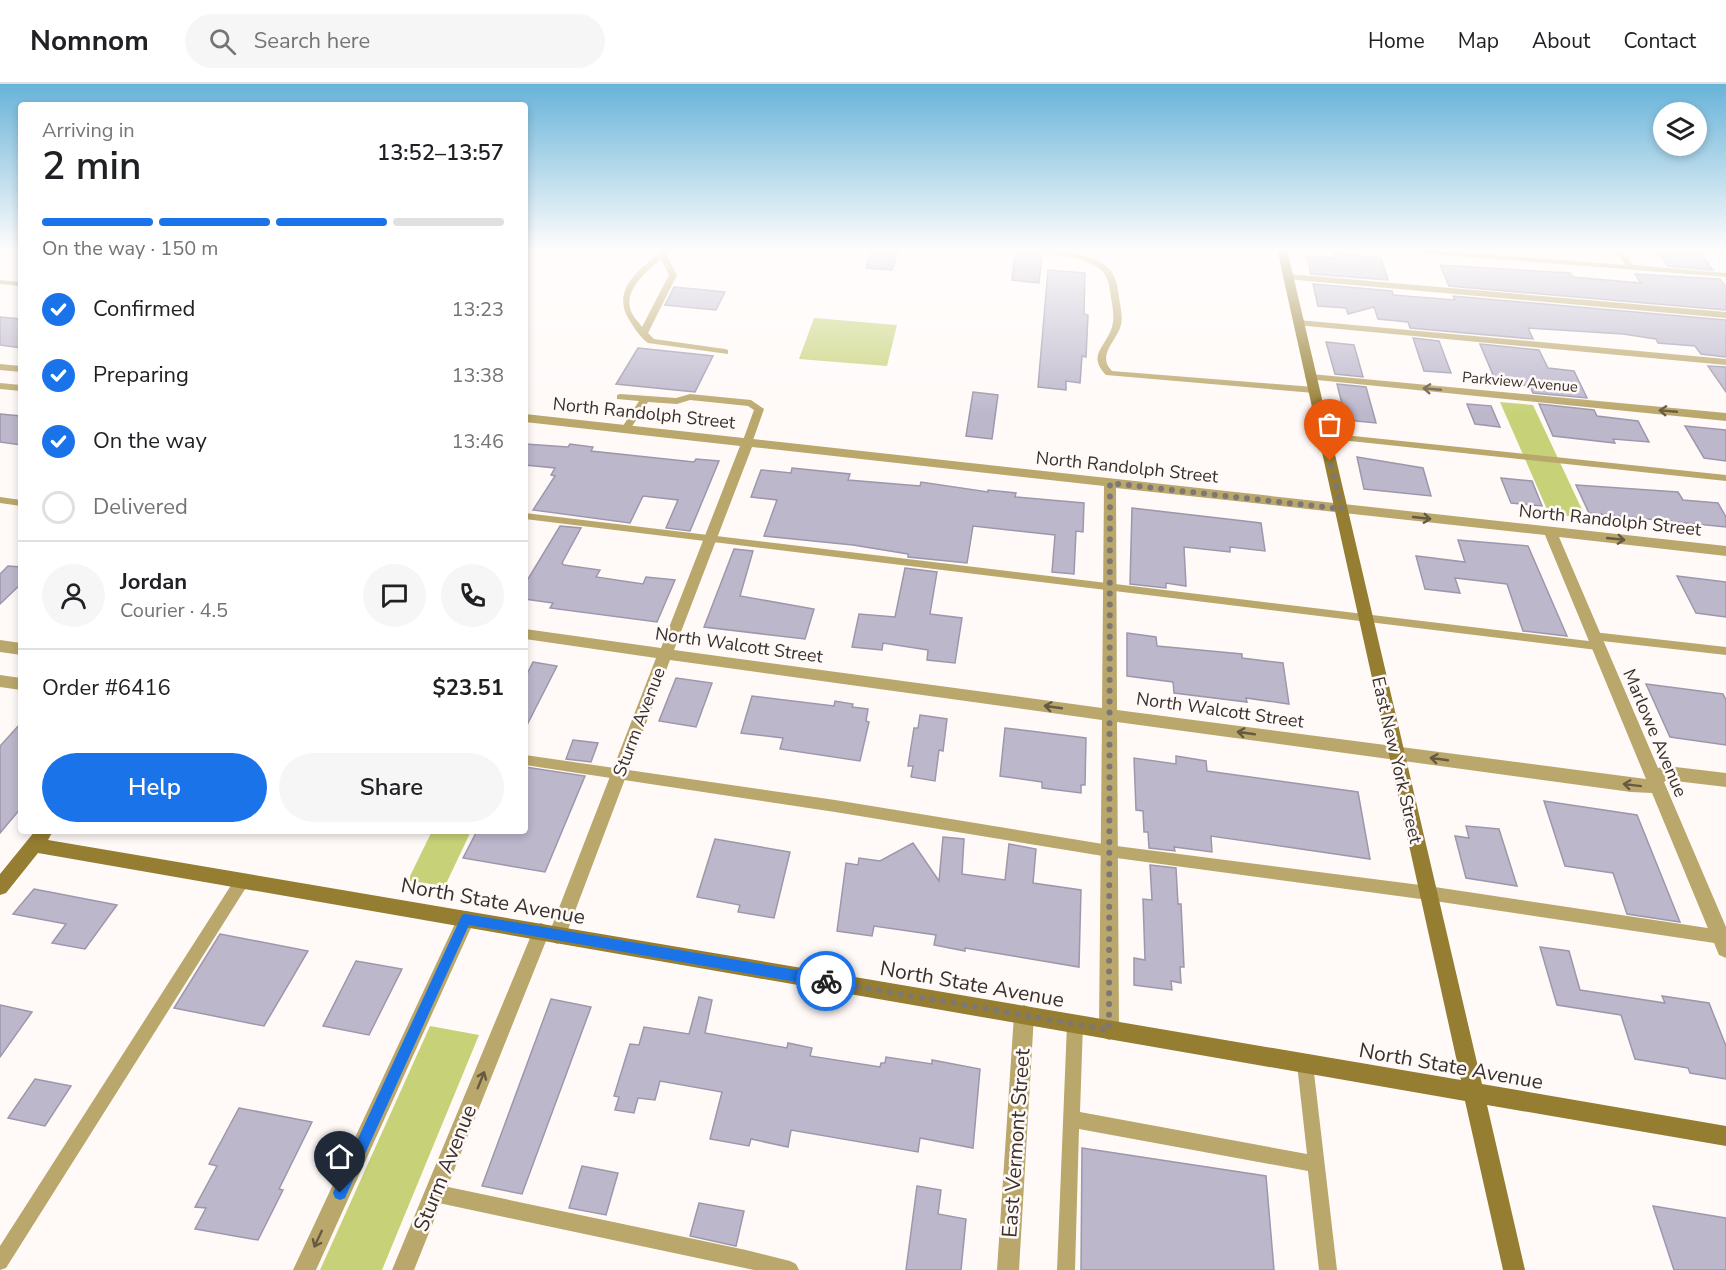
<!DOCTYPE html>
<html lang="en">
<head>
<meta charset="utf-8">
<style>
	:root { --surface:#fff; --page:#f6f6f6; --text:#202124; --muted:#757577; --line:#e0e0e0; --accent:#1a73e8 }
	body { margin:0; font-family:"Nunito Sans",sans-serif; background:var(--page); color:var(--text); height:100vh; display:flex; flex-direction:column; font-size:22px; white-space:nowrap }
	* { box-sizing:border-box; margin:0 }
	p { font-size:20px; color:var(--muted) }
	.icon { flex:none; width:33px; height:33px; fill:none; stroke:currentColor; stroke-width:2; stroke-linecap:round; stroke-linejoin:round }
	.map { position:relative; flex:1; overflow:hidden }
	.details { position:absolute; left:18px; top:18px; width:510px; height:732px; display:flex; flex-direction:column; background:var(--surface); border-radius:6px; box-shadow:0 3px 9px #0003 }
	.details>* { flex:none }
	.fabs { position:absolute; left:1653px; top:18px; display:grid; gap:12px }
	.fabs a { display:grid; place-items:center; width:54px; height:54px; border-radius:50%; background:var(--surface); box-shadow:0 3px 9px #0003; font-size:30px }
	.pin { position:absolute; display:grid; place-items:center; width:51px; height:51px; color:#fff; margin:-62px -26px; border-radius:50% 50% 50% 0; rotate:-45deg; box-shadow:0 0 6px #0007 }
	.pin .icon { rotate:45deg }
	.courier { position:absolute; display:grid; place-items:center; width:60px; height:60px; margin:-30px; border:4px solid #1a73e8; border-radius:50%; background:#fff; color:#222; box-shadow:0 2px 8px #0007 }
	.summary em { font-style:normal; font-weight:600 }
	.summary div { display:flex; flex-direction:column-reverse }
	.summary { display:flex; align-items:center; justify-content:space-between; height:102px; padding:0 24px }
	h1 { font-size:39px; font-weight:600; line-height:45px }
	.bar { display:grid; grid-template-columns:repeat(4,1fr); gap:9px 6px; align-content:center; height:72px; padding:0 24px }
	.bar i { height:8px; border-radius:4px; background:var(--line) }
	.bar .active { background:var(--accent) }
	.bar p { grid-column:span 4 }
	.line { display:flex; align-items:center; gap:15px; padding:0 24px; border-top:2px solid var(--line) }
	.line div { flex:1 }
	.round { display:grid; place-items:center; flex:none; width:63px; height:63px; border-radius:32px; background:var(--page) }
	ol { padding:0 24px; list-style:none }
	li { display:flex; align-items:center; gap:18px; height:66px }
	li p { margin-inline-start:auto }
	li .icon { padding:6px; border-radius:50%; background:var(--accent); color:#fff; stroke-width:4 }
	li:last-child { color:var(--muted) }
	li i { width:33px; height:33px; border:3px solid var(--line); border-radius:50% }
	.cta { display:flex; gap:12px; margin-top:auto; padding:12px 24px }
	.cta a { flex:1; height:69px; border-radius:36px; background:var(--accent); color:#fff; font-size:24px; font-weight:600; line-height:69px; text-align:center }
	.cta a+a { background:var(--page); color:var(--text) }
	header { display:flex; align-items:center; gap:36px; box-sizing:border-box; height:84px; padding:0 30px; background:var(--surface); border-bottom:2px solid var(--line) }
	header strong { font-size:28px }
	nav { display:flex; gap:33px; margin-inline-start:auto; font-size:21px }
	.search { width:420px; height:54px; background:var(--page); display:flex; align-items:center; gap:15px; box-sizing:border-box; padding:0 21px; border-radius:33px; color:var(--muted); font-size:22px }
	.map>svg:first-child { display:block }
	.green { fill:#c7d278 }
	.building { fill:#bdb7cc; stroke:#9d97ac; stroke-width:1.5 }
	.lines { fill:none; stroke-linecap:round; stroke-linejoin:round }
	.lane { fill:#baa76b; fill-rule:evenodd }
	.street { fill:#baa76b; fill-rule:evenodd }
	.secondary { fill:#957e31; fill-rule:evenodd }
	.oneway { stroke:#675a42 }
	.route { fill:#1a73e8 }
	.done { stroke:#7f7773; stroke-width:6; stroke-dasharray:0 10.8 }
	.labels { text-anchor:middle; stroke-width:5; stroke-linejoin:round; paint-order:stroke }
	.far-street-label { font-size:15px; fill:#3a312c; stroke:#fffaf8 }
	.street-label { font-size:18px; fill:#3a312c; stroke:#fffaf8 }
	.near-street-label { font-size:21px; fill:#3a312c; stroke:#fffaf8 }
</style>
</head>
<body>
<header>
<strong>Nomnom</strong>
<div class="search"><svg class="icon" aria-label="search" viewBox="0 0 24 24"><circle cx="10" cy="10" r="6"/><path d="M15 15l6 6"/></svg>Search here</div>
<nav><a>Home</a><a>Map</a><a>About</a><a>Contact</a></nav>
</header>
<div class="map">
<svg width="1726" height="1186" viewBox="0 0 1726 1186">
	<rect width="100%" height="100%" fill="#fffaf8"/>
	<path class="green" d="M814,234L897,241L887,282L799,275Z
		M1500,318L1533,321L1586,434L1549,430Z
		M432,747H471L445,802L410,797V792Z
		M430,942L479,951L382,1186H320Z"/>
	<path class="building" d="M872,165H899L892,186L866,184Z
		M1655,165H1697L1713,186L1668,182Z
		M1334,169L1381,174L1388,196L1311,190L1307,172L1335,174Z
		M1015,170L1042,172L1039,199L1012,196Z
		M1440,181L1570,189L1573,193L1641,199L1635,190L1720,195L1726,203V226L1449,202Z
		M1048,186L1085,189L1084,230L1088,231L1086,273L1082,272L1080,299L1066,297V306L1038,303Z
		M1313,200L1392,207L1393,211L1455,216L1453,212L1726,236V273L1701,270L1695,262L1658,259L1656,255L1623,250L1528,244L1533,255L1410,244L1408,238L1378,235L1374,223L1348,230L1346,224L1318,222Z
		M674,203L725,208L716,226L665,221Z
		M0,233L21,235V264L0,261Z
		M1413,254L1439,257L1451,289L1424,287Z
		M1326,258L1354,261L1363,293L1335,290Z
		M1480,260L1539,266L1548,284L1574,287L1587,314L1533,309L1530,302L1496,298Z
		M638,264L713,272L695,308L616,300Z
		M1708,282L1726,283V308Z
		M1337,300L1366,303L1376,339L1346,336Z
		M973,308L998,311L992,355L966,352Z
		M1467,320L1491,322L1500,343L1475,340Z
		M1539,320L1594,326L1597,332L1638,337L1649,358L1613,355L1615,359L1553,352Z
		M0,330L21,332V361L0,358Z
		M1685,342L1726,346V377L1704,374Z
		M525,360L568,363L570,360L593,363L591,367L694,378L696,375L719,377L690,447L666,444L678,416L643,412L630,439L533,426L555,392L551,391L555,384L525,381Z
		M1357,373L1423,384L1431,412L1364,405Z
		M792,384L850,390L848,396L920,402L921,398L988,408V406L1016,409L1015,413L1084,419L1083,448L1076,447L1074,490L1052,488L1055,451L973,442L967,479L908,473V470L853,461L764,452L777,416L751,413L761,386L791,389Z
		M1501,394L1532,397L1542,422L1511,419Z
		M1576,401L1678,408L1683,416L1718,419L1726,433V443L1589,429Z
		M1132,424L1261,439L1265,467L1230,463V468L1184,463L1186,502L1166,499V504L1130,500Z
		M560,442L581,444L562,479L564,481L600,486L596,493L643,500L646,493L675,496L657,538L550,524L553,519L525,515V500Z
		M1458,456L1528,462L1567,552L1523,547L1507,500L1455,494L1460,509L1425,505L1416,472L1465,478Z
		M734,465L753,467L740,512L814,525L805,555L704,543Z
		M8,482L21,483V500L0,520V490Z
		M905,484L937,488L930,530L962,534L955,579L927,576L928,566L883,559L882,566L852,563L859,530L895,533Z
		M1677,492L1726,498V533L1696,529Z
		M1127,549L1156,553L1157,562L1242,570V574L1283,579L1289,620L1246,614L1247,618L1174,609L1173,598L1127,592Z
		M533,578L557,582L525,645V594Z
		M676,594L712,599L696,643L659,637Z
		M1646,600L1723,610L1726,616V661L1670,653Z
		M752,612L834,622L835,617L853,620L852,623L868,625L866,637L869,638L860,677L780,665L783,654L741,649Z
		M920,631L947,635L943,667L939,666L935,697L911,693L913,682H908L914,644H918Z
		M21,639V724L0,749V662Z
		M1005,644L1086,654L1085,701H1081V709L1042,704V698L1000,692Z
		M573,656L598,659L591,678L566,675Z
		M1176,672L1206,677L1207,687L1358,708L1370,775L1211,752L1212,768L1174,763L1175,767L1149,764L1148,748H1144L1143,727L1136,726L1134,674L1176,680Z
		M525,683L585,692L545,788L463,774L477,747H525Z
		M1544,717L1637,731L1680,838L1627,830L1613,789L1565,782Z
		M1466,742L1499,745L1517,802L1466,794L1455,752L1469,754Z
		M943,753L964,755L962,790L1005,796L1009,760L1036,765L1033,799L1081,806L1079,883L965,864V867L934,861L936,851L874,842L872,852L837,847L846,779L858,781L859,774L880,777L913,759L939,797Z
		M715,755L790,768L774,834L738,828L740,821L697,813Z
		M1150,781L1176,784L1178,820H1181L1184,883H1180L1181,899L1171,897L1172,906L1134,901V874L1145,876L1143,815L1152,816Z
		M34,805L117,821L85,865L52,859L66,840L13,830Z
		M220,850L308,867L264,942L174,924Z
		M1540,863L1569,867L1580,906L1665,919L1662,912L1709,919L1726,962V995L1690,989L1688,984L1635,975L1621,931L1557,921Z
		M356,877L402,885L369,951L323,942Z
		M699,913L712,916L705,949L787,964L788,959L812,964L810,972L880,983L881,979H885L886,973L932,980V976L980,985L973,1064L920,1054L918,1068L791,1046L788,1063L751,1055L749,1062L710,1055L722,1008L660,997L655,1016L638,1014L634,1029L615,1026L619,1013L614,1012L630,960L639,961L644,943L689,950Z
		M551,915L591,923L522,1110L482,1102Z
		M0,921L32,928L0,973Z
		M35,995L71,1002L45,1042L8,1034Z
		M239,1024L312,1038L279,1105L283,1106L258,1156L195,1145L206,1124L195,1123L217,1082L209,1080Z
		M1082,1064L1266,1092L1274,1186H1081Z
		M582,1082L618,1089L606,1131L569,1124Z
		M917,1102L941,1106L938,1130L966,1135L961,1186H906Z
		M699,1119L744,1127L736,1162L690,1152Z
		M1653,1122L1726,1134V1186H1674Z"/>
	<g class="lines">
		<path class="lane" d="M664,165H672L666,170L677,191L648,249L654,255L725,265L728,266V270L648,259C640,253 635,245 630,237C609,206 641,184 664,165ZM661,175L669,191L642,243C639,238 633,233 631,227C623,206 647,187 661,175Z
			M999,165C1027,164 1092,163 1111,187C1116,194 1118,204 1119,213C1120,222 1123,232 1121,241C1117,257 1096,271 1112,287L1314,303L1319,306L1314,309L1106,291C1088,272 1103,265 1111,246C1115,236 1113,224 1111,214C1110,206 1109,197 1105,191C1093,169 1026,169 1003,167Z
			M1389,165H1420L1625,181L1614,165H1622L1633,181L1726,189V193L1393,167Z
			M0,196L21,198V202L0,200Z
			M1299,236L1726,275V281L1296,241V237Z
			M620,310L676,314L690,310L751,316L764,325L752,359L747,362L742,359L754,326L748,322L690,316L677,320L648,318L629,347L626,348L621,345L639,317L617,315V311Z
			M1325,349L1726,391V397L1322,354L1320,352Z
			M0,413L21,416V422L0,419Z
			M525,429L1597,558L1603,562L1597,566L525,435Z
			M1593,548L1726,563V571L1593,556L1587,552Z
			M525,671L835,716L1109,761L1428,802L1721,846L1726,848V858L1721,860L1428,816L1109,773L835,728L525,681Z
			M242,791L247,792L249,797L247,802L6,1184L0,1186V1162L237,792Z
			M1075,932L1081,934L1083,940L1080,1028L1307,1070L1297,980L1299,974L1305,972L1311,974L1313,980L1337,1186H1319L1308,1087L1079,1045L1075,1186H1057L1067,940L1069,934Z
			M434,1100L746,1166L790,1177L796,1180L799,1186H754L434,1118L428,1115L425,1109L428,1103Z"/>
		<path class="street" d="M1289,190L1726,228V234L1286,195L1284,193Z
			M0,280L21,282V288L0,286Z
			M1311,290L1726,329V337L1307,295L1305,293Z
			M0,299L21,301V307L0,305Z
			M525,330L1726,462V472L1559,453L1658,684L1667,682L1726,689V703L1667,696L1664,698L1726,843V874L1719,871L1652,709L1631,708L1117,638L1119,946L1116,953L1109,956L1102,953L1099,946L1102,636L670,576L566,851L563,857L557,860L551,857L548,852L414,1186H392L535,842L541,839L547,842L550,847L656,574L525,555V545L661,564L740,362L525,338ZM752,363L1104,402L1102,624L674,566ZM1116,404L1545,451L1646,695L1117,626Z
			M0,556L21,559V571L0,568Z
			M0,591L21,594V606L0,603Z
			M466,827L472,829L475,835L316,1186H293L460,829Z
			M1024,921L1031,924L1034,931L1019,1186H997L1014,931L1017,924Z"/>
		<path class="secondary" d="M1277,165H1287L1482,1000L1726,1042V1062L1487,1021L1525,1186H1503L1465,1017L38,769L6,809L0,811V790L35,747H53L48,756L1461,996Z"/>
	</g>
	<defs><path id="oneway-shaft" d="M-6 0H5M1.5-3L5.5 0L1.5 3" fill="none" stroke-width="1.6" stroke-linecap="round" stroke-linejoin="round" transform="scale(1.5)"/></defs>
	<g class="oneway">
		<use href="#oneway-shaft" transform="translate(1432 305) rotate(-175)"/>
		<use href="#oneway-shaft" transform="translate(1668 327) rotate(-175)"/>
		<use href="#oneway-shaft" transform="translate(1422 434) rotate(6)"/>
		<use href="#oneway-shaft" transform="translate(1616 455) rotate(6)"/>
		<use href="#oneway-shaft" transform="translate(1053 623) rotate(-172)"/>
		<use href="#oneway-shaft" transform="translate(1246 649) rotate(-172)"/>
		<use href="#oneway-shaft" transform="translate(1439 675) rotate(-172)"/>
		<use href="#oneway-shaft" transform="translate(1632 701) rotate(-173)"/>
		<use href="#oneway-shaft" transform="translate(481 996) rotate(-68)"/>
		<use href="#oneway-shaft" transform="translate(318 1155) rotate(115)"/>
	</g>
	<linearGradient id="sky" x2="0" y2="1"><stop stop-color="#68b3d9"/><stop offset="0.5" stop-color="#fffdfc"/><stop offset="1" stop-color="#fffdfc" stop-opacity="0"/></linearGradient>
	<rect width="1726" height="331" fill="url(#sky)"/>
	<path class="route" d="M466,830L826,891L832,897L826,903L469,841L345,1114L340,1116L335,1114L333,1109L335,1104L462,831Z"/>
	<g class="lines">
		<path class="done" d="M826,897L1109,946L1110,399L1342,425L1330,377"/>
	</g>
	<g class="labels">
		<g class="far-street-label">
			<text transform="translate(1520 298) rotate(5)" y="5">Parkview Avenue</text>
		</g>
		<g class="street-label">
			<text transform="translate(644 329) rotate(6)" y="6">North Randolph Street</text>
			<text transform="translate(1127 383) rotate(6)" y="6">North Randolph Street</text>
			<text transform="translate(1610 436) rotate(6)" y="6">North Randolph Street</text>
			<text transform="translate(739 561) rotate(8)" y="6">North Walcott Street</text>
			<text transform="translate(1220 626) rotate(8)" y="6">North Walcott Street</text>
			<text transform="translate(639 638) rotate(-69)" y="6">Sturm Avenue</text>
			<text transform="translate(1655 649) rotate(67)" y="6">Marlowe Avenue</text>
			<text transform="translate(1397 676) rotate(77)" y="6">East New York Street</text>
		</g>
		<g class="near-street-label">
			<text transform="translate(493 817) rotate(10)" y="7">North State Avenue</text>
			<text transform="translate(972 900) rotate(10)" y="7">North State Avenue</text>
			<text transform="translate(1451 982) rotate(10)" y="7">North State Avenue</text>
			<text transform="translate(1016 1059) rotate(-86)" y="7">East Vermont Street</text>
			<text transform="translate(445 1084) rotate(-68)" y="7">Sturm Avenue</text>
		</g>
	</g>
</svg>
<div class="fabs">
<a><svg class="icon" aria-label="layers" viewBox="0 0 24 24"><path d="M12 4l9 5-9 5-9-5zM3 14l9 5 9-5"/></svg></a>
</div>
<div class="pin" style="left:1330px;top:377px;background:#ea580c"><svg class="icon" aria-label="bag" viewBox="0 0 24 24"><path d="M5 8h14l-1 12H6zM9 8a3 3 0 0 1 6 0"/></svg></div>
<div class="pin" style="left:340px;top:1109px;background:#1f2937"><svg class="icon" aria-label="home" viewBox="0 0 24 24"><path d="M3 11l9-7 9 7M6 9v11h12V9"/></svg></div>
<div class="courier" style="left:826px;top:897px"><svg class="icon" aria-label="bike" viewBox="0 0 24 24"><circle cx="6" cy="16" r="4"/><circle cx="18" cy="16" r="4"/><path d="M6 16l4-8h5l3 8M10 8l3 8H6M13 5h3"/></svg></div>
<section class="details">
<div class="summary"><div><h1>2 min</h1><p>Arriving in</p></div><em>13:52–13:57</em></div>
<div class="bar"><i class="active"></i><i class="active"></i><i class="active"></i><i></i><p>On the way · 150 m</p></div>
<ol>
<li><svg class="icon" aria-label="check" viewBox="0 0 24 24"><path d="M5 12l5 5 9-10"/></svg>Confirmed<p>13:23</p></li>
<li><svg class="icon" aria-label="check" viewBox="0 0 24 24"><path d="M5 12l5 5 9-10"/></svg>Preparing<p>13:38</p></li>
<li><svg class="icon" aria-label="check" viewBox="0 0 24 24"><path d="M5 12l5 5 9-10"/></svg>On the way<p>13:46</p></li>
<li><i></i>Delivered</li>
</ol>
<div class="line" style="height:108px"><a class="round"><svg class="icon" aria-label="person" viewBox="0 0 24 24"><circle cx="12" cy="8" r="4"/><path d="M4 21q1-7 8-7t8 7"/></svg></a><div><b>Jordan</b><p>Courier · 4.5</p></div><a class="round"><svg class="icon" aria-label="chat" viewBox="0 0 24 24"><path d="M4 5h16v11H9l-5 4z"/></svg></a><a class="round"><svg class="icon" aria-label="phone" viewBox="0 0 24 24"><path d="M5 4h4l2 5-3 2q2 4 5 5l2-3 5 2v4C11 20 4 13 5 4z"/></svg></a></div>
<div class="line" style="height:78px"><div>Order #6416</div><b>$23.51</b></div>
<div class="cta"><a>Help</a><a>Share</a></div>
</section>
</div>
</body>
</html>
